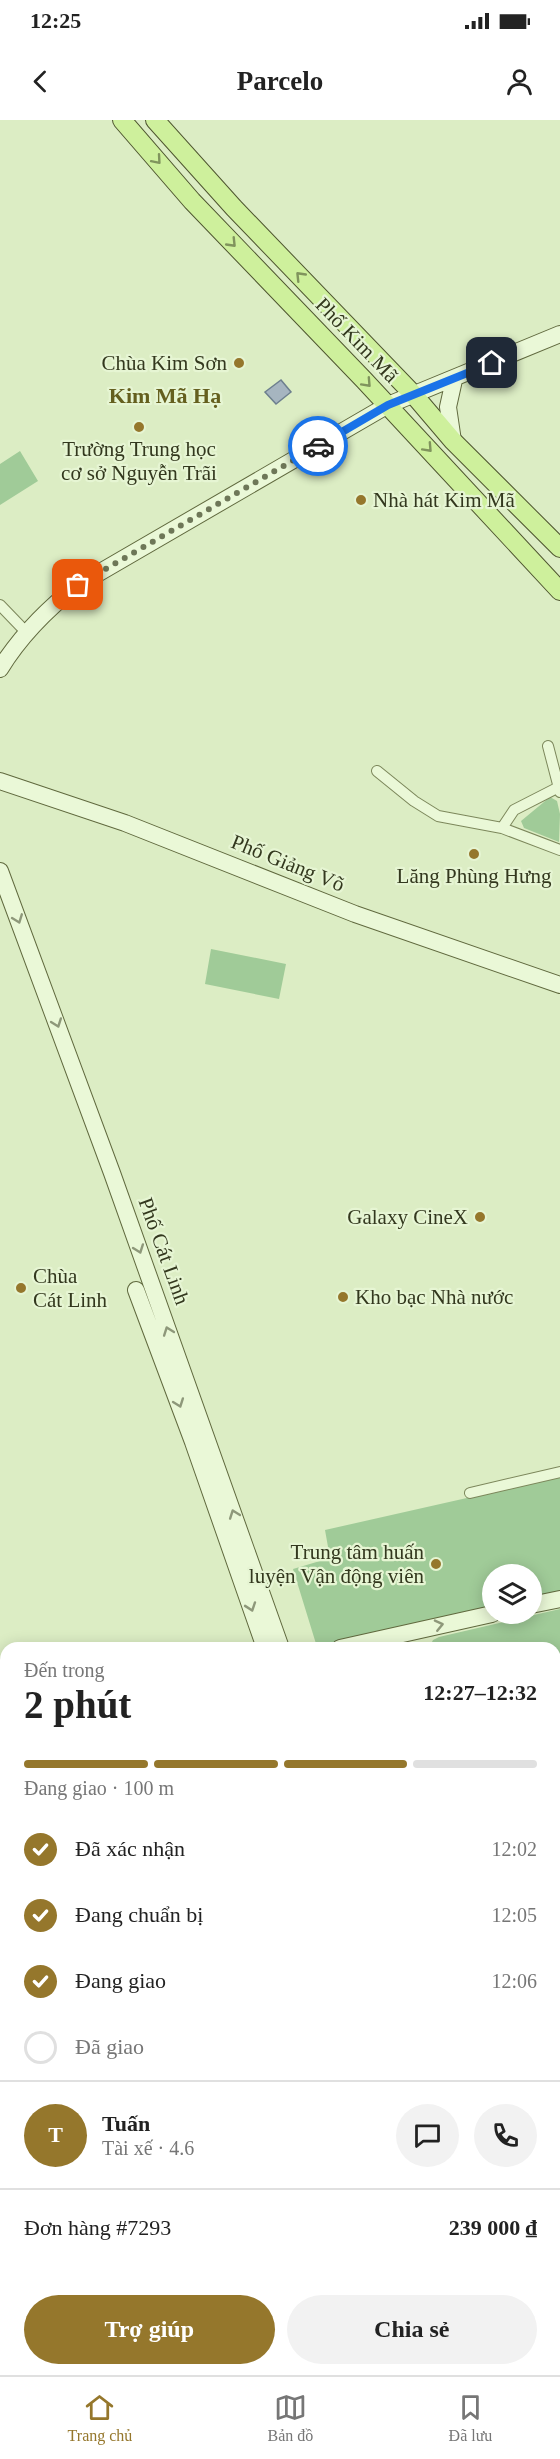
<!DOCTYPE html>
<html lang="vi">
<head>
<meta charset="utf-8">
<style>
	:root { --surface:#fff; --page:#f2f2f2; --text:#222; --muted:#767676; --line:#e0e0e0; --accent:#95772c }
	body { margin:0; font-family:Georgia,serif; background:var(--page); color:var(--text); height:100vh; display:flex; flex-direction:column; font-size:22px; white-space:nowrap }
	* { box-sizing:border-box; margin:0 }
	p { font-size:20px; color:var(--muted) }
	.icon { flex:none; width:33px; height:33px; fill:none; stroke:currentColor; stroke-width:2; stroke-linecap:round; stroke-linejoin:round }
	.map { position:relative; flex:1; overflow:hidden }
	.drawer { position:absolute; left:0px; top:1522px; width:561px; height:734px; display:flex; flex-direction:column; background:var(--surface); border-radius:18px 18px 0 0; box-shadow:0 3px 15px #0003 }
	.drawer>* { flex:none }
	.fabs { position:absolute; left:482px; top:1444px; display:grid; gap:12px }
	.fabs a { display:grid; place-items:center; width:60px; height:60px; border-radius:50%; background:var(--surface); box-shadow:0 3px 15px #0003; font-size:30px }
	.pin { position:absolute; display:grid; place-items:center; width:51px; height:51px; color:#fff; margin:-26px; border-radius:12px; box-shadow:0 3px 9px #0006 }
	.courier { position:absolute; display:grid; place-items:center; width:60px; height:60px; margin:-30px; border:4px solid #1a73e8; border-radius:50%; background:#fff; color:#222; box-shadow:0 2px 8px #0007 }
	.overview em { font-style:normal; font-weight:700 }
	.overview div { display:flex; flex-direction:column-reverse }
	.overview { display:flex; align-items:center; justify-content:space-between; height:102px; padding:0 24px }
	h1 { font-size:39px; font-weight:700; line-height:45px }
	.bar { display:grid; grid-template-columns:repeat(4,1fr); gap:9px 6px; align-content:center; height:72px; padding:0 24px }
	.bar i { height:8px; border-radius:4px; background:var(--line) }
	.bar .on { background:var(--accent) }
	.bar p { grid-column:span 4 }
	.line { display:flex; align-items:center; gap:15px; padding:0 24px; border-top:2px solid var(--line) }
	.line div { flex:1 }
	.round { display:grid; place-items:center; flex:none; width:63px; height:63px; border-radius:32px; background:var(--page) }
	ol { padding:0 24px; list-style:none }
	li { display:flex; align-items:center; gap:18px; height:66px }
	li p { margin-inline-start:auto }
	li .icon { padding:6px; border-radius:50%; background:var(--accent); color:#fff; stroke-width:4 }
	li:last-child { color:var(--muted) }
	li i { width:33px; height:33px; border:3px solid var(--line); border-radius:50% }
	.button { display:flex; gap:12px; margin-top:auto; padding:12px 24px }
	.button a { flex:1; height:69px; border-radius:36px; background:var(--accent); color:#fff; font-size:24px; font-weight:700; line-height:69px; text-align:center }
	.button a+a { background:var(--page); color:var(--text) }
	.status { display:flex; justify-content:space-between; align-items:center; height:42px; padding:0 30px; background:var(--surface); direction:ltr }
	.status svg { height:16px; fill:currentColor }
	header { display:flex; justify-content:space-between; align-items:center; height:78px; padding:0 24px; background:var(--surface); font-size:27px; font-weight:700 }
	.dock { display:flex; justify-content:space-around; align-items:center; height:84px; border-top:2px solid var(--line); background:var(--surface); font-size:16px; color:var(--muted) }
	.dock a { display:grid; justify-items:center; gap:3px }
	.dock .on { color:var(--accent) }
	.map>svg:first-child { display:block }
	.green { fill:#a0cb98 }
	.water { fill:#a6b5c0; stroke:#6d7f8e; stroke-width:1.5 }
	.lines { fill:none; stroke-linecap:round; stroke-linejoin:round }
	.street-casing { stroke:#7c875b; stroke-width:12 }
	.secondary-casing { stroke:#60693e; stroke-width:18 }
	.primary-casing { stroke:#4e552f; stroke-width:20 }
	.street { stroke:#eaf8d7; stroke-width:10 }
	.secondary { stroke:#eaf8d7; stroke-width:16 }
	.primary { stroke:#cef09c; stroke-width:18 }
	.oneway { stroke:#80945d }
	.oneway2 { stroke:#8e987a }
	.done { stroke:#6e7758; stroke-width:6; stroke-dasharray:0 10.8 }
	.route { stroke:#1a73e8; stroke-width:8 }
	.poi-dot { fill:#95772c; stroke:#e6f5d3; stroke-width:2 }
	.labels { text-anchor:middle; stroke-width:4.5; stroke-linejoin:round; paint-order:stroke }
	.street-label { font-size:21px; fill:#33381e; stroke:#e6f5d3 }
	.poi-label { font-size:21px; fill:#33381e; stroke:#e6f5d3; text-anchor:end }
	.neighbourhood-label { font-size:22px; font-weight:bold; fill:#645f1e; stroke:#e6f5d3 }
</style>
</head>
<body>
<div class="status"><b>12:25</b><svg viewBox="0 0 49 12"><path d="M0 12V9h3v3zM5 12V6h3v6zM10 12V3h3v9zM15 12V0h3v12zM26 1h20v11H26zM47 4h2v5h-2z"/></svg></div>
<header><svg class="icon" aria-label="back" viewBox="0 0 24 24"><path d="M15 5l-7 7 7 7"/></svg>Parcelo<svg class="icon" aria-label="person" viewBox="0 0 24 24"><circle cx="12" cy="8" r="4"/><path d="M4 21q1-7 8-7t8 7"/></svg></header>
<div class="map">
<svg width="560" height="2255" viewBox="0 0 560 2255">
	<rect width="100%" height="100%" fill="#dcedc4"/>
	<path class="green" d="M20,331L38,361L0,385V344Z
		M550,677L557,681L560,694L559,722L524,708L521,701Z
		M211,829L286,844L279,879L205,864Z
		M560,1357V1472L531,1479V1455H492V1487L317,1527L293,1449L330,1438L325,1410Z
		M560,1489V1773L555,1774V1528H429L433,1520L439,1517Z
		M555,2122H560V2255H404V2250H555Z"/>
	<path class="water" d="M281,260L291,272L276,284L265,272Z"/>
	<g class="lines">
		<defs>
			<path id="street" d="M0,485L26,512
				M548,626L560,672
				M377,651L414,681L438,696L502,708L514,690L559,667
				M502,708L560,730
				M470,1373L560,1352
				M555,1788L560,1787
				M0,1789L6,1788
				M555,1955H560
				M0,1956L6,1955
				M0,2249L1,2255
				M141,2255L144,2250"/>
			<path id="secondary" d="M453,321L448,287L454,260
				M0,549C21,515 47,489 78,465L388,285L560,214
				M0,661L125,703L355,794L560,865
				M0,751L112,1053L281,1528
				M136,1170L193,1322L265,1528
				M531,1485L560,1479
				M340,1528L492,1494
				M0,1595L6,1598
				M555,2083H560
				M555,2102H560
				M0,2122L6,2121
				M0,2138L6,2137
				M376,2250L377,2255"/>
			<path id="primary" d="M122,0L192,81L364,260L560,471
				M155,0L234,88L413,274L453,321L560,428"/>
		</defs>
		<use href="#street" class="street-casing"/>
		<use href="#secondary" class="secondary-casing"/>
		<use href="#primary" class="primary-casing"/>
		<use href="#street" class="street"/>
		<use href="#secondary" class="secondary"/>
		<use href="#primary" class="primary"/>
	</g>
	<defs><path id="oneway-chevron" d="M-2-3.5L2.5 0L-2 3.5" fill="none" stroke-width="1.6" stroke-linecap="round" stroke-linejoin="round" transform="scale(1.5)"/></defs>
	<g class="oneway">
		<use href="#oneway-chevron" transform="translate(157 40) rotate(49)"/>
		<use href="#oneway-chevron" transform="translate(232 123) rotate(46)"/>
		<use href="#oneway-chevron" transform="translate(300 156) rotate(-134)"/>
		<use href="#oneway-chevron" transform="translate(367 263) rotate(47)"/>
		<use href="#oneway-chevron" transform="translate(428 328) rotate(47)"/>
	</g>
	<g class="oneway2">
		<use href="#oneway-chevron" transform="translate(18 799) rotate(69)"/>
		<use href="#oneway-chevron" transform="translate(57 903) rotate(70)"/>
		<use href="#oneway-chevron" transform="translate(139 1129) rotate(70)"/>
		<use href="#oneway-chevron" transform="translate(168 1211) rotate(-110)"/>
		<use href="#oneway-chevron" transform="translate(179 1283) rotate(70)"/>
		<use href="#oneway-chevron" transform="translate(234 1394) rotate(-110)"/>
		<use href="#oneway-chevron" transform="translate(251 1487) rotate(71)"/>
		<use href="#oneway-chevron" transform="translate(439 1505) rotate(-13)"/>
	</g>
	<g class="lines">
		<path class="done" d="M78,465L318,326"/>
		<path class="route" d="M318,326L388,285L492,243"/>
	</g>
	<g class="poi-dot">
		<circle cx="239" cy="243" r="6"/>
		<circle cx="139" cy="307" r="6"/>
		<circle cx="361" cy="380" r="6"/>
		<circle cx="474" cy="734" r="6"/>
		<circle cx="480" cy="1097" r="6"/>
		<circle cx="21" cy="1168" r="6"/>
		<circle cx="343" cy="1177" r="6"/>
		<circle cx="436" cy="1444" r="6"/>
	</g>
	<g class="labels">
		<g class="street-label">
			<text transform="translate(357 220) rotate(46)" y="7">Phố Kim Mã</text>
			<text transform="translate(288 743) rotate(22)" y="7">Phố Giảng Võ</text>
			<text transform="translate(164 1131) rotate(70)" y="7">Phố Cát Linh</text>
		</g>
		<g class="poi-label">
			<text x="227" y="250">Chùa Kim Sơn</text>
			<text x="139" y="336" text-anchor="middle">Trường Trung học<tspan x="139" dy="24">cơ sở Nguyễn Trãi</tspan></text>
			<text x="373" y="387" text-anchor="start">Nhà hát Kim Mã</text>
			<text x="474" y="763" text-anchor="middle">Lăng Phùng Hưng</text>
			<text x="468" y="1104">Galaxy CineX</text>
			<text x="33" y="1163" text-anchor="start">Chùa<tspan x="33" dy="24">Cát Linh</tspan></text>
			<text x="355" y="1184" text-anchor="start">Kho bạc Nhà nước</text>
			<text x="424" y="1439">Trung tâm huấn<tspan x="424" dy="24">luyện Vận động viên</tspan></text>
		</g>
		<g class="neighbourhood-label">
			<text x="165" y="283">Kim Mã Hạ</text>
		</g>
	</g>
</svg>
<div class="fabs">
<a><svg class="icon" aria-label="layers" viewBox="0 0 24 24"><path d="M12 4l9 5-9 5-9-5zM3 14l9 5 9-5"/></svg></a>
</div>
<div class="pin" style="left:78px;top:465px;background:#ea580c"><svg class="icon" aria-label="bag" viewBox="0 0 24 24"><path d="M5 8h14l-1 12H6zM9 8a3 3 0 0 1 6 0"/></svg></div>
<div class="pin" style="left:492px;top:243px;background:#1f2937"><svg class="icon" aria-label="home" viewBox="0 0 24 24"><path d="M3 11l9-7 9 7M6 9v11h12V9"/></svg></div>
<div class="courier" style="left:318px;top:326px"><svg class="icon" aria-label="car" viewBox="0 0 24 24"><path d="M5 17H2v-5l4-1 3-4h7l3 4 3 1v5h-3M9 17h6M6 11h13"/><circle cx="7" cy="17" r="2"/><circle cx="17" cy="17" r="2"/></svg></div>
<section class="drawer">
<div class="overview"><div><h1>2 phút</h1><p>Đến trong</p></div><em>12:27–12:32</em></div>
<div class="bar"><i class="on"></i><i class="on"></i><i class="on"></i><i></i><p>Đang giao · 100 m</p></div>
<ol>
<li><svg class="icon" aria-label="check" viewBox="0 0 24 24"><path d="M5 12l5 5 9-10"/></svg>Đã xác nhận<p>12:02</p></li>
<li><svg class="icon" aria-label="check" viewBox="0 0 24 24"><path d="M5 12l5 5 9-10"/></svg>Đang chuẩn bị<p>12:05</p></li>
<li><svg class="icon" aria-label="check" viewBox="0 0 24 24"><path d="M5 12l5 5 9-10"/></svg>Đang giao<p>12:06</p></li>
<li><i></i>Đã giao</li>
</ol>
<div class="line" style="height:108px"><b class="round" style="background:var(--accent);color:#fff">T</b><div><b>Tuấn</b><p>Tài xế · 4.6</p></div><a class="round"><svg class="icon" aria-label="chat" viewBox="0 0 24 24"><path d="M4 5h16v11H9l-5 4z"/></svg></a><a class="round"><svg class="icon" aria-label="phone" viewBox="0 0 24 24"><path d="M5 4h4l2 5-3 2q2 4 5 5l2-3 5 2v4C11 20 4 13 5 4z"/></svg></a></div>
<div class="line" style="height:78px"><div>Đơn hàng #7293</div><b>239 000 ₫</b></div>
<div class="button"><a>Trợ giúp</a><a>Chia sẻ</a></div>
</section>
</div>
<nav class="dock">
<a class="on"><svg class="icon" aria-label="home" viewBox="0 0 24 24"><path d="M3 11l9-7 9 7M6 9v11h12V9"/></svg>Trang chủ</a>
<a><svg class="icon" aria-label="map" viewBox="0 0 24 24"><path d="M3 6l6-2 6 2 6-2v14l-6 2-6-2-6 2zM9 4v14M15 6v14"/></svg>Bản đồ</a>
<a><svg class="icon" aria-label="saved" viewBox="0 0 24 24"><path d="M7 4h10v16l-5-4-5 4z"/></svg>Đã lưu</a>
</nav>
</body>
</html>
